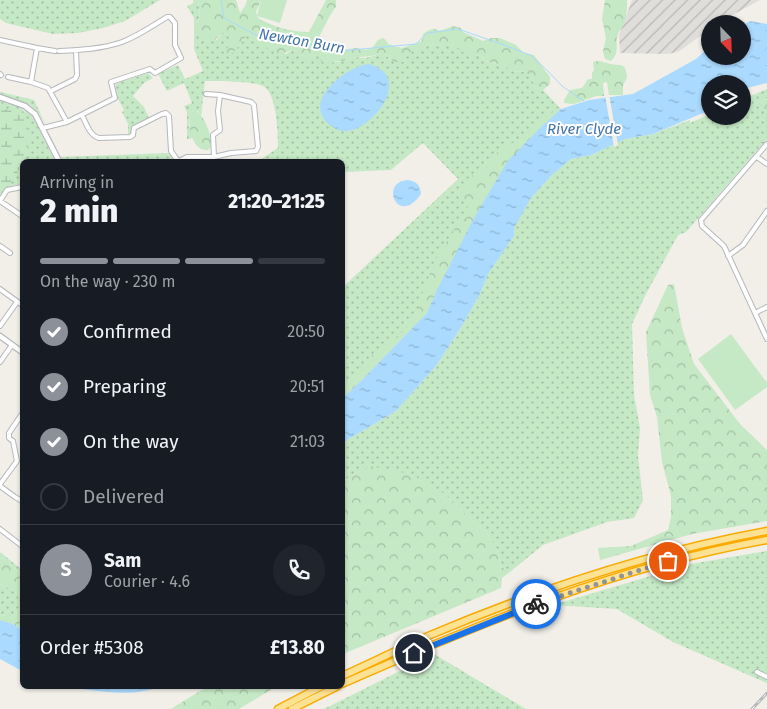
<!DOCTYPE html>
<html lang="en">
<head>
<meta charset="utf-8">
<style>
	:root { --surface:#171b24; --page:#20242c; --text:#f1f3f6; --muted:#9ea1a6; --line:#363941; --accent:#8c9099 }
	body { margin:0; font-family:"Fira Sans",sans-serif; background:var(--page); color:var(--text); height:100vh; display:flex; flex-direction:column; font-size:19px; white-space:nowrap }
	* { box-sizing:border-box; margin:0 }
	p { font-size:16px; color:var(--muted) }
	.icon { flex:none; width:28px; height:28px; fill:none; stroke:currentColor; stroke-width:2; stroke-linecap:round; stroke-linejoin:round }
	.map { position:relative; flex:1; overflow:hidden }
	.side { position:absolute; left:20px; top:159px; width:325px; height:530px; display:flex; flex-direction:column; background:var(--surface); border-radius:8px; box-shadow:0 1px 4px #0004 }
	.side>* { flex:none }
	.needle { width:32px; rotate:157deg }
	.tools { position:absolute; left:701px; top:15px; display:grid; gap:10px }
	.tools a { display:grid; place-items:center; width:50px; height:50px; border-radius:50%; background:var(--surface); box-shadow:0 1px 4px #0004; font-size:25px }
	.pin { position:absolute; display:grid; place-items:center; width:42px; height:42px; color:#fff; margin:-21px; border:2px solid #fff; border-radius:50%; box-shadow:0 1px 5px #0007 }
	.courier { position:absolute; display:grid; place-items:center; width:50px; height:50px; margin:-25px; border:4px solid #1a73e8; border-radius:50%; background:#fff; color:#222; box-shadow:0 1px 6px #0007 }
	.head em { font-style:normal; font-weight:800 }
	.head div { display:flex; flex-direction:column-reverse }
	.head { display:flex; align-items:center; justify-content:space-between; height:85px; padding:0 20px }
	h1 { font-size:32px; font-weight:800; line-height:38px }
	.bar { display:grid; grid-template-columns:repeat(4,1fr); gap:8px 5px; align-content:center; height:60px; padding:0 20px }
	.bar i { height:6px; border-radius:4px; background:var(--line) }
	.bar .on { background:var(--accent) }
	.bar p { grid-column:span 4 }
	.line { display:flex; align-items:center; gap:12px; padding:0 20px; border-top:1px solid var(--line) }
	.line div { flex:1 }
	.round { display:grid; place-items:center; flex:none; width:52px; height:52px; border-radius:26px; background:var(--page) }
	ol { padding:0 20px; list-style:none }
	li { display:flex; align-items:center; gap:15px; height:55px }
	li p { margin-inline-start:auto }
	li .icon { padding:5px; border-radius:50%; background:var(--accent); color:#fff; stroke-width:4 }
	li:last-child { color:var(--muted) }
	li i { width:28px; height:28px; border:2px solid var(--line); border-radius:50% }
	.map>svg:first-child { display:block }
	.industrial { fill:url(#industrial-furrows) }
	.grass { fill:url(#grass-dots) }
	.forest { fill:url(#forest-crowns) }
	.wetland { fill:url(#wetland-marsh) }
	.garden { fill:#c5e8c5 }
	.water { fill:url(#water-ripples) }
	.pier { fill:#f1efe8 }
	.lines { fill:none; stroke-linecap:round; stroke-linejoin:round }
	.stream { stroke:#aadaff; stroke-width:1 }
	.minor-casing { stroke:#b5b8bc; stroke-width:6 }
	.tertiary-casing { stroke:#b5b8bc; stroke-width:7 }
	.motorway-casing { stroke:#f9ab00; stroke-width:9 }
	.minor { stroke:#fff; stroke-width:4 }
	.tertiary { stroke:#fff; stroke-width:4.5 }
	.motorway { stroke:#fde293; stroke-width:6 }
	.rail-casing { stroke:#b6b7b8; stroke-width:3 }
	.rail { stroke:#fff; stroke-width:1; stroke-dasharray:4; stroke-linecap:butt }
	.done { stroke:#929495; stroke-width:5; stroke-dasharray:0 9 }
	.route { stroke:#1a73e8; stroke-width:6 }
	.labels { text-anchor:middle; stroke-width:4; stroke-linejoin:round; paint-order:stroke }
	.water-label { font-size:15px; font-style:italic; fill:#4174aa; stroke:#fff }
</style>
</head>
<body>
<div class="map">
<svg width="767" height="709" viewBox="0 0 767 709">
	<defs>
		<pattern id="industrial-furrows" width="10" height="10" patternUnits="userSpaceOnUse" patternTransform="scale(1.25)"><rect width="10" height="10" fill="#e0deda"/><path d="M-1 1l2-2M0 10L10 0M9 11l2-2" fill="none" stroke="#b9b8b5"/></pattern>
		<pattern id="grass-dots" width="8" height="8" patternUnits="userSpaceOnUse" patternTransform="scale(1.25)"><rect width="8" height="8" fill="#c5e8c5"/><path d="M2 2h.1M6 6h.1" fill="none" stroke="#a3c0a4" stroke-width="1.8" stroke-linecap="round"/></pattern>
		<pattern id="forest-crowns" width="20" height="18" patternUnits="userSpaceOnUse" patternTransform="scale(1.25)"><rect width="20" height="18" fill="#c5e8c5"/><path d="M2 6a3 3 0 1 1 6 0M12 15a3 3 0 1 1 6 0" fill="none" stroke="#a3c0a4"/></pattern>
		<pattern id="wetland-marsh" width="20" height="14" patternUnits="userSpaceOnUse" patternTransform="scale(1.25)"><rect width="20" height="14" fill="#c5e8c5"/><path d="M1 5h8M5 5V1M11 12h8M15 12V8" fill="none" stroke="#a3c0a4"/></pattern>
		<pattern id="water-ripples" width="26" height="14" patternUnits="userSpaceOnUse" patternTransform="scale(1.25)"><rect width="26" height="14" fill="#aadaff"/><path d="M2 4q2-2 4 0t4 0M15 11q2-2 4 0t4 0" fill="none" stroke="#8eb4d2"/></pattern>
	</defs>
	<rect width="100%" height="100%" fill="#f1efe8"/>
	<path class="industrial" d="M632,0H760L716,24H710V29L678,52L667,54L620,53L619,35Z"/>
	<path class="grass" d="M0,0H160L125,21L103,28L78,33L53,34L6,23L0,19Z
		M193,0H198L200,16L197,22L217,40L222,33H232L227,53H233L247,35L264,44L268,48L286,54L292,50L303,51L300,57L312,54L318,55L321,61L340,62L353,57L366,58L384,53L390,59L405,61V54L430,44C437,46 444,43 451,44C462,46 470,56 482,56C487,65 495,64 504,64L511,71L526,72L532,79L535,88L543,90L561,109L542,126L427,313L343,398V287L458,179L423,143L391,170L343,172L342,161H197L261,159L278,148C278,133 277,93 263,86C252,81 217,81 205,81L201,116L198,111H190L189,125L194,138L187,139V112L184,106L192,103L184,83L167,91L158,74L178,65L185,79L203,71L194,49V18L187,6L194,3Z
		M148,73L153,78L144,83L133,96L144,107L149,118L133,126L131,133L128,134V124L122,112L124,110L118,99L115,85L117,83Z
		M767,89V139L686,232L678,235L645,296L632,324L634,395L640,428L638,456L643,500L634,518L607,522L543,545L511,571L501,567L497,549L488,535L443,493L369,466L343,481V445L347,440L396,411L436,366L460,329L480,294L488,274L514,236L513,228L531,198L552,175L571,159L591,155L625,139L653,134L690,120V123L710,114V116H742L743,99Z
		M0,92L34,100L46,125L39,113L30,105L0,94Z
		M0,101L19,107L32,116L55,161H22V184L10,186L0,195Z
		M169,153L174,161H63L61,157Z
		M767,551V683L673,642L617,609L553,605L691,564Z
		M0,552L21,569L22,575L0,557Z
		M0,584L17,592L21,606L13,614L0,616Z
		M434,654L526,709H324Z"/>
	<path class="forest" d="M198,0H236L240,13L245,6L247,0H261L256,12L258,18C274,27 291,32 309,32L326,0H336V7C331,12 321,33 318,40L326,41L341,50L356,48L366,50L373,47L378,40L383,38L386,40L388,44L402,48L422,41L423,34C429,30 433,27 440,31L453,26L461,28L463,32L483,41L491,38H500L516,45L524,53L534,55L550,77V84L543,90L535,88L532,79L526,72L511,71L504,64C495,64 487,64 482,56C470,56 460,53 453,44L436,45L430,44L406,54L405,62H394L384,53C372,56 367,57 355,57C347,58 343,63 335,61L329,65L321,61L317,55L312,54L310,61L300,57L302,51L292,50L279,55C268,49 259,41 247,35L233,53H226L232,33H222C211,46 201,44 195,28L200,16Z
		M605,0H627C627,8 627,16 624,24C623,28 619,30 618,34C614,44 621,51 611,61L605,59L603,51L606,38L602,19Z
		M598,61C602,61 606,63 610,64C621,66 626,62 627,78L623,85V95H609L607,82L603,83L604,96H596L574,104L564,103V100L570,90L582,88L588,79H592V73L594,70L593,62Z
		M759,98L767,100V115L756,101Z
		M558,108L560,110L542,126L438,288L427,313L364,378L343,398V384L365,363L377,350L397,338L415,318L420,299L435,261L469,205C467,202 463,199 462,195C457,182 474,173 484,171L505,142L509,144L515,142Z
		M193,109C204,113 211,134 212,146L208,150C191,152 188,124 190,111Z
		M674,284L682,328L694,364L740,424L767,450V521L692,534L600,560L598,548L631,546L668,530L671,517V496L662,462L657,417L650,395L646,332L668,285Z
		M369,466L411,474L443,493L488,535L497,549L501,567L511,571L502,578L501,588L343,654V481Z
		M0,557L22,575V630L13,624L0,620V616L13,614L21,606L17,592L0,584Z
		M208,686H277L239,709H171Z"/>
	<path class="wetland" d="M0,108L24,113C27,120 30,127 30,135C30,146 19,174 11,182C8,184 3,185 0,186Z"/>
	<path class="garden" d="M261,0H287L280,23L257,16Z
		M731,334L767,383V387L735,410L698,359Z"/>
	<path class="water" d="M750,21L767,24V83L747,88L743,91L742,84H710V110L653,134L625,139L591,155L571,159L552,175L531,198L514,228V236L488,274L480,294L460,329L436,366L396,411L347,440L343,445V398L364,378L427,313L438,288L474,218L507,162L542,126L561,109L589,100L633,94L696,59L710,46V56H742L743,25Z
		M368,64C420,76 363,144 336,129C296,107 341,69 368,64Z
		M407,180C416,181 420,184 421,194C398,227 379,183 407,180Z
		M0,620L13,624L22,630V671L0,659Z
		M61,686H161C131,699 93,690 61,686Z"/>
	<path class="pier" d="M609,94L618,145L614,147L605,95Z"/>
	<g class="lines">
		<path class="stream" d="M221,0L224,18L256,35L279,41L315,45L340,51L416,44L427,33L458,29L504,45L530,55L547,70L562,86L584,101"/>
		<defs>
			<path id="minor" d="M0,40L37,48L31,82L48,88L67,122
				M37,48L55,51
				M0,74L1,75
				M8,77L31,82
				M51,91L75,79L77,75L76,51
				M206,94L220,95
				M82,115C86,123 90,136 99,138L130,137L133,135L134,128L162,114L166,113L169,116L171,151L178,161
				M43,128L67,122L115,98L111,82L150,69L155,73L181,58L175,45V23L170,17H167C152,26 138,36 122,42C102,49 80,50 59,51
				M767,144L701,220L702,226L724,246L767,339
				M757,157L767,164
				M179,161L187,157H214L231,153L256,151L258,147L254,105L251,102L220,95L218,111L220,130L213,135L214,157
				M0,201L7,190L22,187
				M0,201L22,216
				M0,246L10,253
				M728,256L743,245L767,211
				M0,289L22,305
				M755,313L767,307
				M0,326L17,302
				M0,362L12,345
				M0,484L17,461L13,441L9,438V433L22,414
				M0,486L15,497L22,501
				M0,529L22,546
				M757,672L767,677"/>
			<path id="tertiary" d="M0,97L25,106L35,114L59,161
				M0,336L22,352"/>
			<path id="motorway" d="M342,676C371,663 399,649 428,636C537,590 650,552 767,531
				M342,684C480,623 619,566 767,540
				M278,709L322,686
				M292,709L338,686"/>
		</defs>
		<use href="#minor" class="minor-casing"/>
		<use href="#tertiary" class="tertiary-casing"/>
		<use href="#motorway" class="motorway-casing"/>
		<use href="#minor" class="minor"/>
		<use href="#tertiary" class="tertiary"/>
		<use href="#motorway" class="motorway"/>
		<defs>
			<path id="rail" d="M752,709L767,693"/>
		</defs>
		<use href="#rail" class="rail-casing"/>
		<use href="#rail" class="rail"/>
	</g>
	<g class="lines">
		<path class="done" d="M536,604L668,561"/>
		<path class="route" d="M414,653L536,604"/>
	</g>
	<g class="labels">
		<g class="water-label">
			<text transform="translate(302 41) rotate(10)" y="5">Newton Burn</text>
			<text x="584" y="134">River Clyde</text>
		</g>
	</g>
</svg>
<div class="tools">
<a><svg class="needle" viewBox="-14 -14 28 28"><path d="M0-13l5 13h-10z" fill="#e53935"/><path d="M0 13l5-13h-10z" fill="#9ea1a6"/></svg></a>
<a><svg class="icon" aria-label="layers" viewBox="0 0 24 24"><path d="M12 4l9 5-9 5-9-5zM3 14l9 5 9-5"/></svg></a>
</div>
<div class="pin" style="left:668px;top:561px;background:#ea580c"><svg class="icon" aria-label="bag" viewBox="0 0 24 24"><path d="M5 8h14l-1 12H6zM9 8a3 3 0 0 1 6 0"/></svg></div>
<div class="pin" style="left:414px;top:653px;background:#1f2937"><svg class="icon" aria-label="home" viewBox="0 0 24 24"><path d="M3 11l9-7 9 7M6 9v11h12V9"/></svg></div>
<div class="courier" style="left:536px;top:604px"><svg class="icon" aria-label="bike" viewBox="0 0 24 24"><circle cx="6" cy="16" r="4"/><circle cx="18" cy="16" r="4"/><path d="M6 16l4-8h5l3 8M10 8l3 8H6M13 5h3"/></svg></div>
<section class="side">
<div class="head"><div><h1>2 min</h1><p>Arriving in</p></div><em>21:20–21:25</em></div>
<div class="bar"><i class="on"></i><i class="on"></i><i class="on"></i><i></i><p>On the way · 230 m</p></div>
<ol>
<li><svg class="icon" aria-label="check" viewBox="0 0 24 24"><path d="M5 12l5 5 9-10"/></svg>Confirmed<p>20:50</p></li>
<li><svg class="icon" aria-label="check" viewBox="0 0 24 24"><path d="M5 12l5 5 9-10"/></svg>Preparing<p>20:51</p></li>
<li><svg class="icon" aria-label="check" viewBox="0 0 24 24"><path d="M5 12l5 5 9-10"/></svg>On the way<p>21:03</p></li>
<li><i></i>Delivered</li>
</ol>
<div class="line" style="height:90px"><b class="round" style="background:var(--accent);color:#fff">S</b><div><b>Sam</b><p>Courier · 4.6</p></div><a class="round"><svg class="icon" aria-label="phone" viewBox="0 0 24 24"><path d="M5 4h4l2 5-3 2q2 4 5 5l2-3 5 2v4C11 20 4 13 5 4z"/></svg></a></div>
<div class="line" style="height:65px"><div>Order #5308</div><b>£13.80</b></div>
</section>
</div>
</body>
</html>
